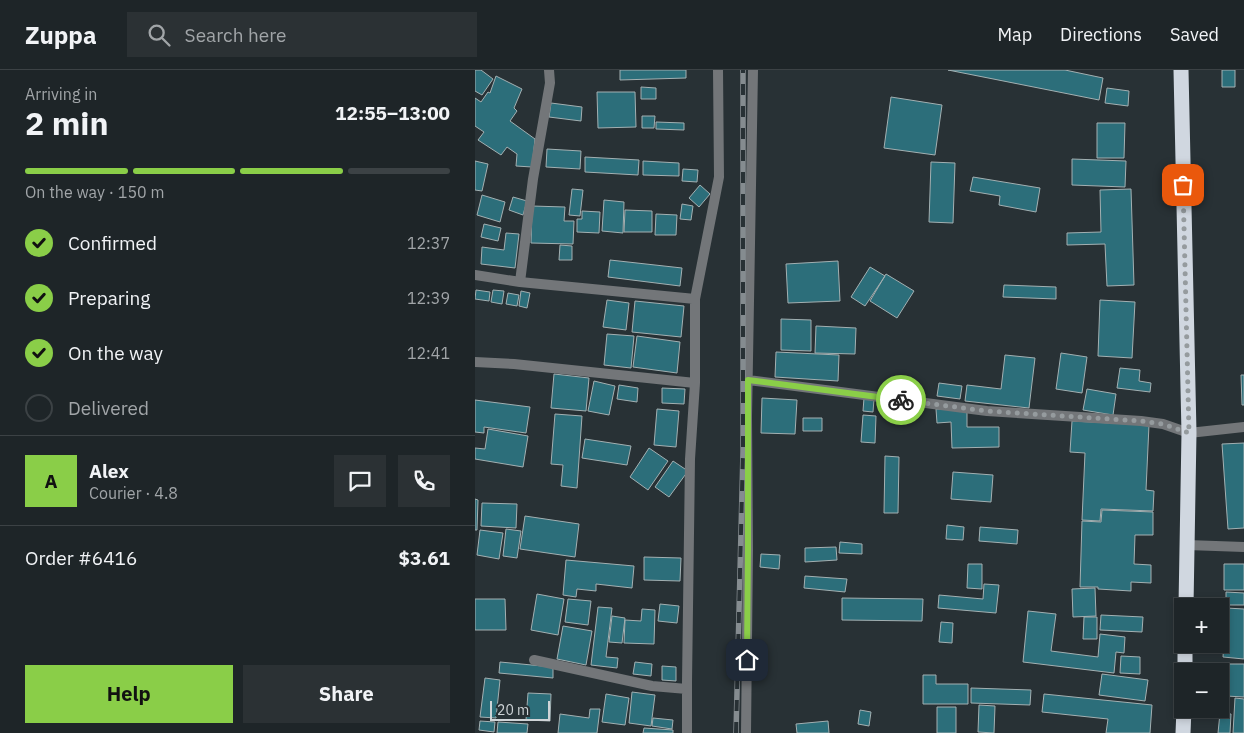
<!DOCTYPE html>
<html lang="en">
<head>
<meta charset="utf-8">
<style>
	:root { --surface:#1e2528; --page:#2b3134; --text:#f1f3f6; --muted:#a1a5a8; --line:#3c4245; --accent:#8ace48 }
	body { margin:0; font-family:"IBM Plex Sans",sans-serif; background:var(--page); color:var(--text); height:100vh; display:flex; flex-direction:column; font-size:19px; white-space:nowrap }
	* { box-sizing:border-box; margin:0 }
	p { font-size:16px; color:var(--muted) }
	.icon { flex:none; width:28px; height:28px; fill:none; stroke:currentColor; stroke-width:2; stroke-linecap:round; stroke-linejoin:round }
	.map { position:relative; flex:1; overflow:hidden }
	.details { display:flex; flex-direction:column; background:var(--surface); width:475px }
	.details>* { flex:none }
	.tools { position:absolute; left:699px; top:528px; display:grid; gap:10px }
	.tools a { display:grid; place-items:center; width:55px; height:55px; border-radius:0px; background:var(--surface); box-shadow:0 2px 8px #0003,0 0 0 1px var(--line); font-size:25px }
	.scale { position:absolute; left:15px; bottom:12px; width:60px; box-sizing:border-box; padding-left:5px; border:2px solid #cfd4d7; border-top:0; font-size:14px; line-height:18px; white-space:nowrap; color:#cfd4d7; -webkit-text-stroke:4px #283135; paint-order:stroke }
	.pin { position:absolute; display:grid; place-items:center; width:42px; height:42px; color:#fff; margin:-21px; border-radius:10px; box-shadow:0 2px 8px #0006 }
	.courier { position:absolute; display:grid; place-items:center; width:50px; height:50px; margin:-25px; border:4px solid #8ace48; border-radius:50%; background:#fff; color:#222; box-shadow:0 1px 6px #0007 }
	.head em { font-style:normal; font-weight:700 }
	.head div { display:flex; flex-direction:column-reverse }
	.head { display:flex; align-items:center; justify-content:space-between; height:85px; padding:0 25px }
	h1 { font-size:32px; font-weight:700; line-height:38px }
	.bar { display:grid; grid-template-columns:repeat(4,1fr); gap:8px 5px; align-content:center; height:60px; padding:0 25px }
	.bar i { height:6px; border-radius:4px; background:var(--line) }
	.bar .current { background:var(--accent) }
	.bar p { grid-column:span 4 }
	.line { display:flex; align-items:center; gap:12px; padding:0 25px; border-top:1px solid var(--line) }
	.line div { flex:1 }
	.round { display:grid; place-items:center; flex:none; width:52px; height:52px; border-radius:0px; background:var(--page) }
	ol { padding:0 25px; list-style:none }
	li { display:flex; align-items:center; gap:15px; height:55px }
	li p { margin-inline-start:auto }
	li .icon { padding:5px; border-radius:50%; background:var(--accent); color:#111; stroke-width:4 }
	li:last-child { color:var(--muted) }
	li i { width:28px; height:28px; border:2px solid var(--line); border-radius:50% }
	.action { display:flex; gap:10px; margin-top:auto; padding:10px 25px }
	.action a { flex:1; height:58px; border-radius:0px; background:var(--accent); color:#111; font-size:20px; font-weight:700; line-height:58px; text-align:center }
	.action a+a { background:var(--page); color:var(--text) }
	header { display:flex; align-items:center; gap:30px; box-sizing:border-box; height:70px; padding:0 25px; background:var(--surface); border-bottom:1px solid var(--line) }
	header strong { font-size:24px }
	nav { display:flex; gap:28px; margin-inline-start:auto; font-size:18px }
	.search { width:350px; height:45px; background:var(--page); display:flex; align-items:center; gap:12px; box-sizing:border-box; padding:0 18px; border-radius:0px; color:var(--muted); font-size:19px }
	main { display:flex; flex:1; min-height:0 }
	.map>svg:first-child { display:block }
	.building { fill:#2c6e7a; stroke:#a3b0b2 }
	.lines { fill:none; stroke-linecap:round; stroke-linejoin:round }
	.street { stroke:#737679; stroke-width:10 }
	.highway { stroke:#d0d7e0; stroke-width:15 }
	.rail-casing { stroke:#858c90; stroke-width:5.5 }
	.rail { stroke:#283135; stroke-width:4; stroke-dasharray:11; stroke-linecap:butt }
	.done { stroke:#959b9e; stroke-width:5; stroke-dasharray:0 9 }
	.route { stroke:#8ace48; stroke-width:6 }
</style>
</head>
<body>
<header>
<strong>Zuppa</strong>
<div class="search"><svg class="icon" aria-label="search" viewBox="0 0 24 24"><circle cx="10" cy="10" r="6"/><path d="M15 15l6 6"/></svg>Search here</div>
<nav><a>Map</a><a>Directions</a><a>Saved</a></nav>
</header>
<main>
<section class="details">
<div class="head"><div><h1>2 min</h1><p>Arriving in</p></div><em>12:55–13:00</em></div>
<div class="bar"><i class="current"></i><i class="current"></i><i class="current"></i><i></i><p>On the way · 150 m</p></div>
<ol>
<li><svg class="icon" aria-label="check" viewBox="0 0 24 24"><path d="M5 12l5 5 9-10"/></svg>Confirmed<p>12:37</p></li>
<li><svg class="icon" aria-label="check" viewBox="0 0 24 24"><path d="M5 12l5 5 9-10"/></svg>Preparing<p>12:39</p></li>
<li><svg class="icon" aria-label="check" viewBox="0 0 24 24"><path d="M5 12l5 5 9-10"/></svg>On the way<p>12:41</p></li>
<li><i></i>Delivered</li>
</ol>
<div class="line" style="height:90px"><b class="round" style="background:var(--accent);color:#111">A</b><div><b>Alex</b><p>Courier · 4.8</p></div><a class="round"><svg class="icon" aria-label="chat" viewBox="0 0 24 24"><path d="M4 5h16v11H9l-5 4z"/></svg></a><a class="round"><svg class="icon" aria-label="phone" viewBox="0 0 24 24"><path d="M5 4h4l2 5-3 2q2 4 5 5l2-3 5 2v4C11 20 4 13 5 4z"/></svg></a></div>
<div class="line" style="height:65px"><div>Order #6416</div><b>$3.61</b></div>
<div class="action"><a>Help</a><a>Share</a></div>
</section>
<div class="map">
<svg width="769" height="663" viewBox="0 0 769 663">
	<rect width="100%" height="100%" fill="#283135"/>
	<path class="building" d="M0,0H6L18,9L7,25L0,21Z
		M145,0H211V8L145,10Z
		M473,0H590L628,8L624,30Z
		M747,0H760V17H747Z
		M21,6L47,19L39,38L42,41L35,51L60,69L57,97L41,96L42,84L32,77L26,85L3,70L9,62L0,56V28L6,32L13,22L15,23Z
		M166,17L181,18V29H166Z
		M632,18L654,21L653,36L630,33Z
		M122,22H160L161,57L123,58Z
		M416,27L467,35L460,85L409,78Z
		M76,33L107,37L106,51L74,47Z
		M167,46H180L179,58H167Z
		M181,52L209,53V60L181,59Z
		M622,53H650L649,88H622Z
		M72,79L106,81L105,99L71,97Z
		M110,87L164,90L163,105L110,102Z
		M597,89L651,91L650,117L597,115Z
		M0,91L13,94L7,121L0,120Z
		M168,91L204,93V106L168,105Z
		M456,92L480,93L478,153L454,152Z
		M208,99L223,100L222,112L207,111Z
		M498,107L565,118L561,142L524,135L525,126L495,121Z
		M225,115L235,124L224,137L214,128Z
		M97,119L108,120L105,146L94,145Z
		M656,119L659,215L632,216L630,174L592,175V163L626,162L625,120Z
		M7,125L30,132L25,152L2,145Z
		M38,127L52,131L48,145L34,140Z
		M129,130L149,132L148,163L127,161Z
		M207,134L218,136L216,150L205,149Z
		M57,136L90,137L89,151H99L98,174L56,173Z
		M150,140L177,141V162H149Z
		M107,141L125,142L124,163L102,162V149H107Z
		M181,144L202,145L201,165H180Z
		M9,154L26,158L23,171L6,167Z
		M31,163L44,164L40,198L6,194L7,177L29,180Z
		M85,175L97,176V190H84Z
		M135,190L207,198L205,216L133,207Z
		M363,191L365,231L313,233L311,194Z
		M395,197L410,206L390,236L376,227Z
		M411,204L439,221L422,248L395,231Z
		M529,215L581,217V229L528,227Z
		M1,220L15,222L14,231L0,229Z
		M18,220L29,221L27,234L16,232Z
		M46,221L55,223L52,238L44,236Z
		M33,223L44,225L42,236L31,234Z
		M132,230L154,233L151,260L128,257Z
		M625,230L660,232L657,288L623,286Z
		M160,231L209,236L206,267L157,262Z
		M306,249L336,250V281L306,280Z
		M341,256L381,258L380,284L340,283Z
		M132,264L159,266L156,298L129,295Z
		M162,266L205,272L202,303L158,297Z
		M301,282L364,285L363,311L300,307Z
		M586,283L612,287L607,323L581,319Z
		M530,285L560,288L554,338L490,331L492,315L526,319Z
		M645,298L665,300L664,311L676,313L675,322L642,318Z
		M79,304L114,308L111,341L76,338Z
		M766,305H769V335H767Z
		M119,311L140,316L134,345L113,341Z
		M464,313L487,316L485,329L462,326Z
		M144,315L163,318L162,332L142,329Z
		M187,318L210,319L209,334L187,333Z
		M612,319L641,324L638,345L608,340Z
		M287,328L322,330L320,364L286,363Z
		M389,328L399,329L398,342L388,341Z
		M0,330L55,337L51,363L9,357V363L0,362Z
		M182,339L204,341L201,377L179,375Z
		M461,339H492V357H524V377L477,378L476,352L462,353Z
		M80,344L107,346L102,418L86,416L88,395L76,394Z
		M388,345L401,346L400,373L386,372Z
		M328,348H347V361H328Z
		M597,351L674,355L671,420L679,421L678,441L626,439L625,451L607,450L610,383L595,382Z
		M13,359L53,366L48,397L0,389V378L10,379Z
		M110,369L156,376L152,395L107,388Z
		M769,373V458L753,459L747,374Z
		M174,378L193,391L173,420L155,407Z
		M410,386L424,387L423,443H409Z
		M198,391L213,401L194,427L180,417Z
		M478,402L518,405L516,432L476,429Z
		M0,429L3,430L2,460H0Z
		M7,433L42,434L41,458L6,456Z
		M627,440L678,442V465H660L659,494L676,495V513L656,512V521L623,519V517H605L607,451L626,452Z
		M50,446L104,454L100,487L45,479Z
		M472,455L489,457L488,470L471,469Z
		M505,457L543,460L542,474L504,471Z
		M31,459L46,461L42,488L28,486Z
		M5,460L28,463L24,489L2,485Z
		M365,472L387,474V484L364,483Z
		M361,477L362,490L330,492V478Z
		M286,484L305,485L304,499L285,497Z
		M169,487L206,488L205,511L169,510Z
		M91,490L159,496L157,518L121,514V521L102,519L101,527L88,525Z
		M493,494H507V519L492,518Z
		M749,494H769V520H749Z
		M330,506L372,509L370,522L329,518Z
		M509,514L524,515L521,543L463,538L464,525L508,529Z
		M620,518L621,546L598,547L597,519Z
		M751,522L769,523V535H751Z
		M62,524L89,529L83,565L56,560Z
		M367,528L448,529L447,551L367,550Z
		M0,529H30L31,560H0Z
		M93,529L116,531L113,555L90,552Z
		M185,534L204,536L202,553L183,551Z
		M123,537L137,538L131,587L143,588L142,598L116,595Z
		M751,538L769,539V589L748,587Z
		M167,539L180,540L179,574L149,573L150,550L166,551Z
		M553,541L581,544L576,581L623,587L625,564L650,567L649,583L641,582L639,603L548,592Z
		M626,545L668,547L667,562L625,560Z
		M137,546L150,548L147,573L134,572Z
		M609,547H622V569H608Z
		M466,552L478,553L477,573L464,572Z
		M88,556L117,561L111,595L82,589Z
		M646,586L665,587V604L645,603Z
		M25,592L78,597V608L24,603Z
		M160,592L177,594L176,606L158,604Z
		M752,594H769V627L751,626Z
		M187,596L201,597V611L187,610Z
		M627,604L673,610L670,631L624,625Z
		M448,605H461V614H493V634H448Z
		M10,608L25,610L21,648L5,647Z
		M496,618L556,620L555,635L496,633Z
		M157,622L180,625L176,656L154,653Z
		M53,623L76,624L75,651L51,650Z
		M131,624L154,628L150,655L127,652Z
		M569,624L677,635L675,663H631L633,649L567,642Z
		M760,628L769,629V663H758Z
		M504,635L520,636L519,663L503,662Z
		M462,637H481V663H462Z
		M115,639H125L122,663H83L85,644L114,648Z
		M385,640L396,642L394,656L383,654Z
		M745,643L756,644L755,663H743Z
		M178,648L198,650L197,659L177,656Z
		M5,651L20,652L19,662L4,660Z
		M353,651L354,663H322L321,654Z
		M23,652L53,654L52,663H22Z
		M169,658L198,660V663H168Z"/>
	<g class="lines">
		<path class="street" d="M0,205L45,212L220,229
			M45,212L58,109L75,13L74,0
			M0,292L39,294L220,313
			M273,310L512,341L666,351L688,354L714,363L769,357
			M712,475L769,477
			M59,590L177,616L212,619
			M212,663V612L215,389L220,313V229L244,107L243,0
			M271,663L273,480L272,347L278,0"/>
		<path class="highway" d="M706,0L714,363L711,536
			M710,601V574
			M708,663L709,639"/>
		<defs>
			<path id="rail" d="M261,663L268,381V0"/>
		</defs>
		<use href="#rail" class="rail-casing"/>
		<use href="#rail" class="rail"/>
	</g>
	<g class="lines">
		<path class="done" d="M426,330L512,341L666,351L688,354L714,363L708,115"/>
		<path class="route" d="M272,590L273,480V310L426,330"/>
	</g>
</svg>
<div class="tools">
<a>+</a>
<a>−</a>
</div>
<div class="scale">20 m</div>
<div class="pin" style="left:708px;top:115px;background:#ea580c"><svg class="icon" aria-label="bag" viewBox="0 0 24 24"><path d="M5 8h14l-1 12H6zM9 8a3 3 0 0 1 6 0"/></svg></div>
<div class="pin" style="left:272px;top:590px;background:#1f2937"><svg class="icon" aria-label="home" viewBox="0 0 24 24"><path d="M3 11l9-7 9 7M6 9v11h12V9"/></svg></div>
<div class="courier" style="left:426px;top:330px"><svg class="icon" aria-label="bike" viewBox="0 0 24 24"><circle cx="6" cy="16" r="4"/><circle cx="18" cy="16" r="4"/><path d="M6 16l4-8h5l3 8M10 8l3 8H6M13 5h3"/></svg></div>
</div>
</main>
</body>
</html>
